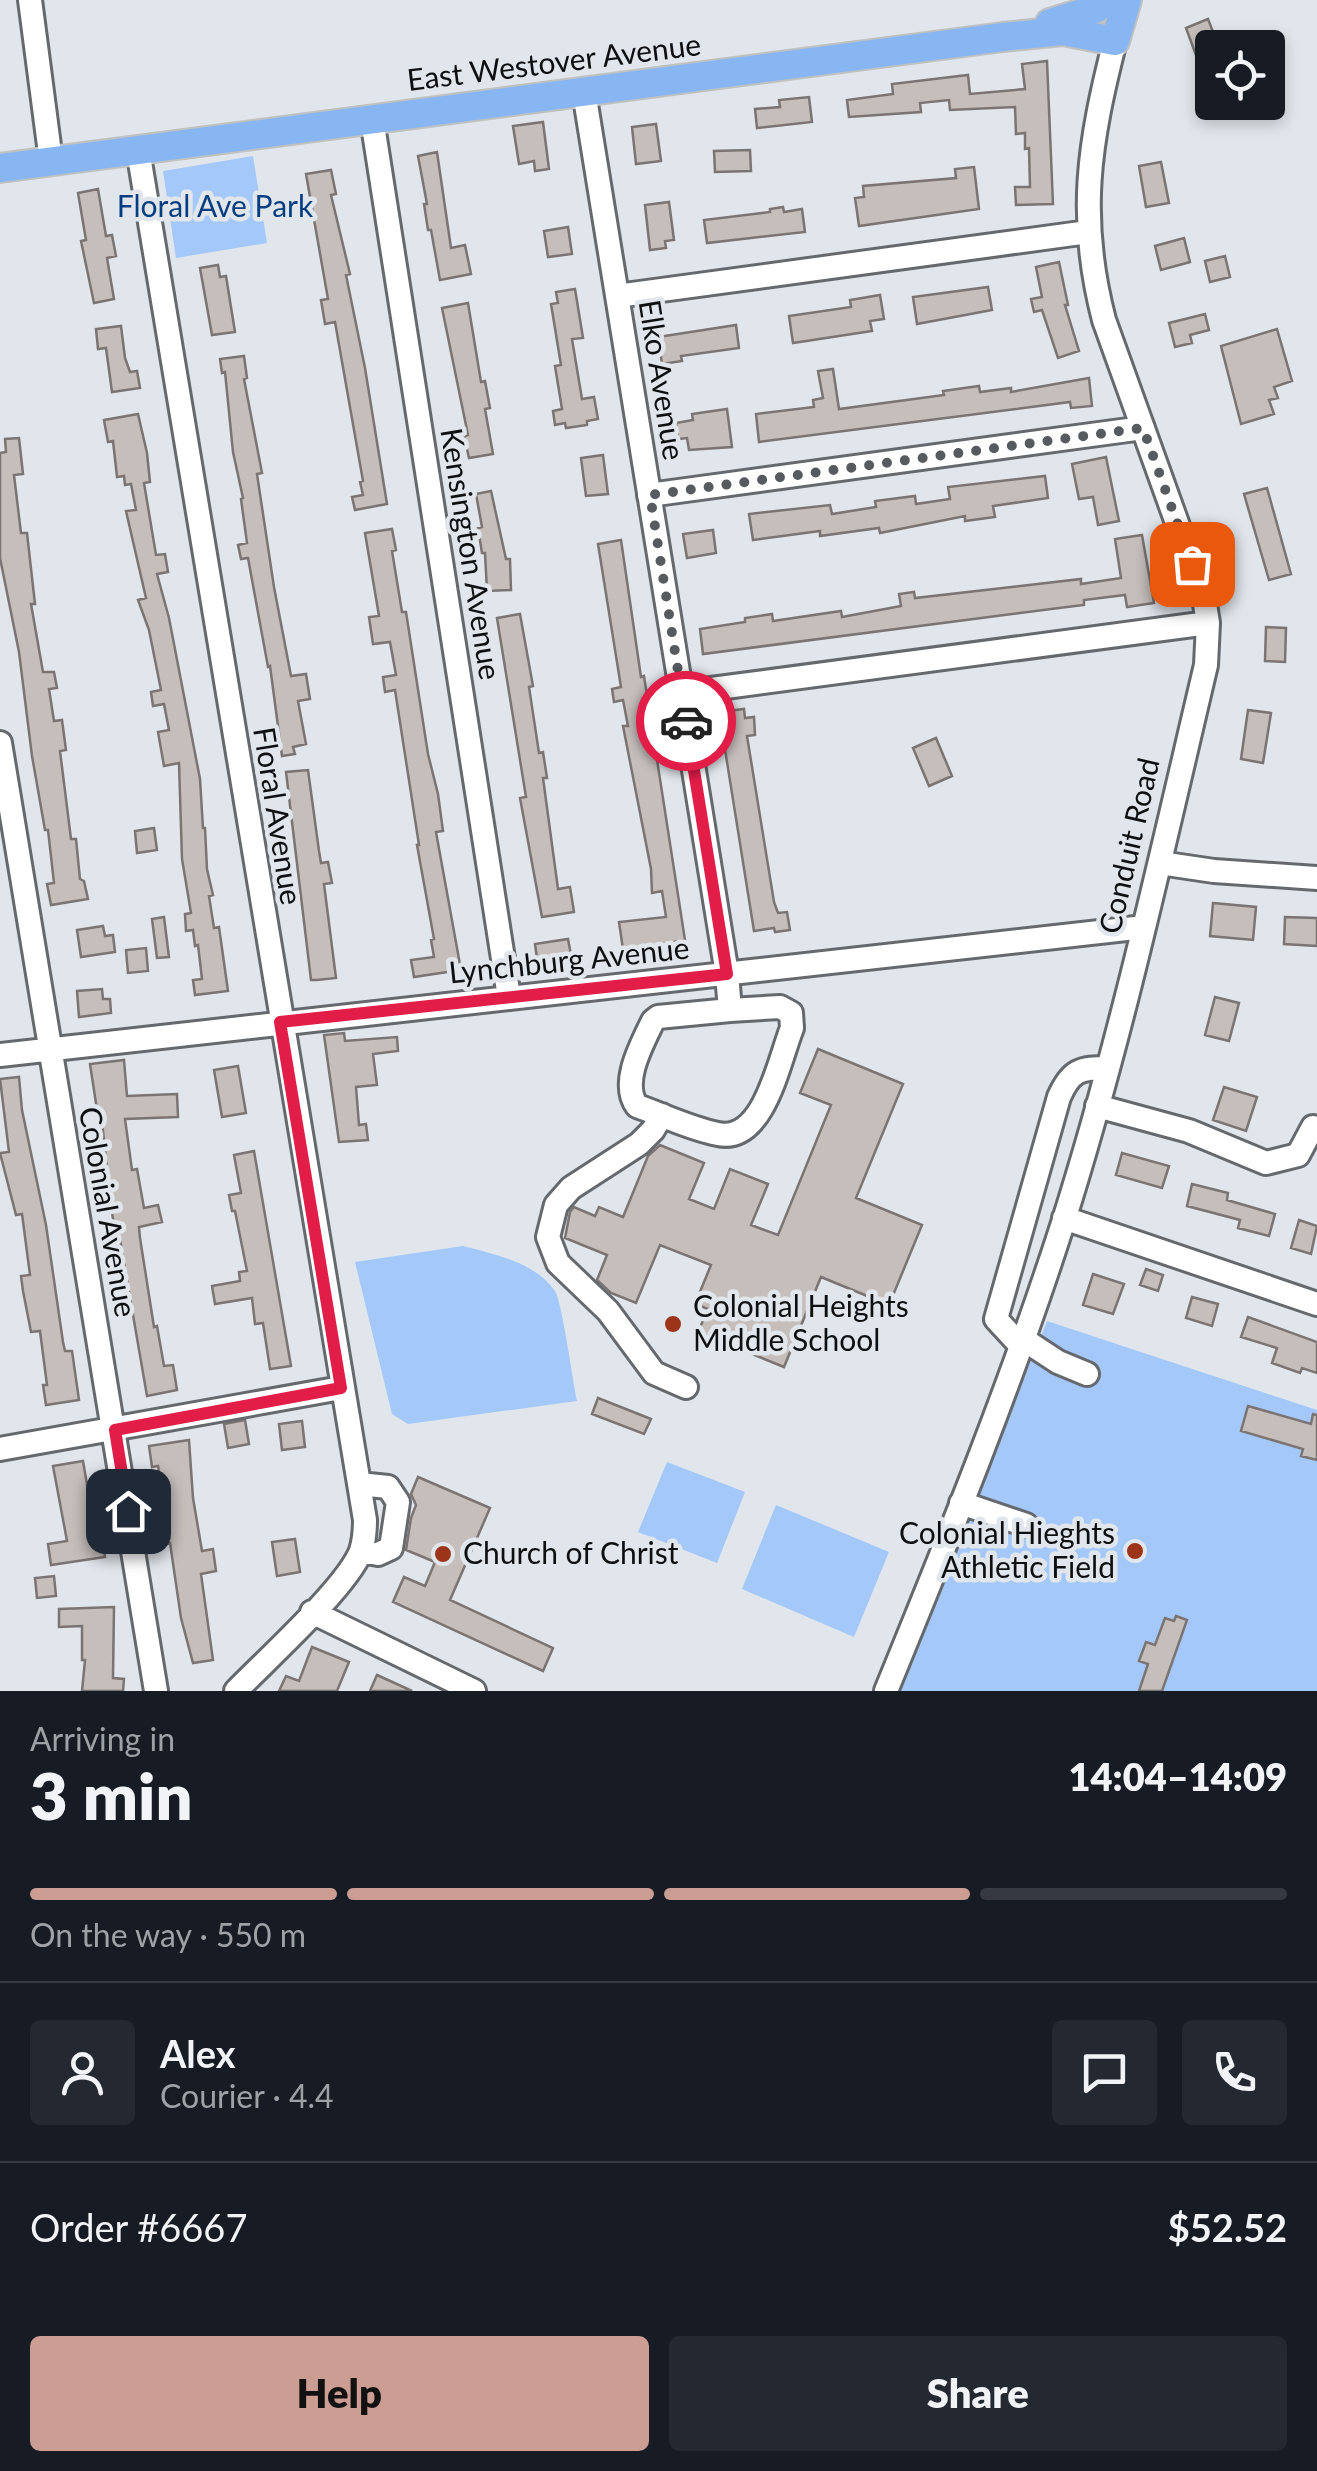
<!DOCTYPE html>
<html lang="en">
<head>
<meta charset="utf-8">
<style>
	:root { --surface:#171b24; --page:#242831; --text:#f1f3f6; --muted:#9ea1a6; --line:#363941; --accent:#cb9d93 }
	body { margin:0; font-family:Lato,sans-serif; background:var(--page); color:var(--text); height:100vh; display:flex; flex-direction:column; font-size:38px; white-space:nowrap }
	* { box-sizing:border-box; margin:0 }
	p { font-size:32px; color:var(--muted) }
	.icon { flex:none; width:55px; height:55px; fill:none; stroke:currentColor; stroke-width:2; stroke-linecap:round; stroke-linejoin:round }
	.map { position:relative; height:1691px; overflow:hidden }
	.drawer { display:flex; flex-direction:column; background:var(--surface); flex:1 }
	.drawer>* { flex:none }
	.fabs { position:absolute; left:1195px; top:30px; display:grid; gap:20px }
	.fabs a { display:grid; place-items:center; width:90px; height:90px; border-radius:10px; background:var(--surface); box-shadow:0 5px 15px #0003; font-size:50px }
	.pin { position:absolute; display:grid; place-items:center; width:85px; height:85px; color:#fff; margin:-42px; border-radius:20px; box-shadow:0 5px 15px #0006 }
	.courier { position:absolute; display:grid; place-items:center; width:100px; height:100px; margin:-50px; border:8px solid #e11d48; border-radius:50%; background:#fff; color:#222; box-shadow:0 2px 12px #0007 }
	.summary em { font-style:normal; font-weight:800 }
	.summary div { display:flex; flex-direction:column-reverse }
	.summary { display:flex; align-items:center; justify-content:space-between; height:170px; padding:0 30px }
	h1 { font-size:65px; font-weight:800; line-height:75px }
	.bar { display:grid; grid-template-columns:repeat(4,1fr); gap:15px 10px; align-content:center; height:120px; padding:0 30px }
	.bar i { height:12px; border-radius:8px; background:var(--line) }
	.bar .active { background:var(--accent) }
	.bar p { grid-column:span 4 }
	.line { display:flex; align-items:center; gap:25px; padding:0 30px; border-top:2px solid var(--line) }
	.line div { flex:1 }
	.round { display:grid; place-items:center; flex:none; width:105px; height:105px; border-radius:10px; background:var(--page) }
	.button { display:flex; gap:20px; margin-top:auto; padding:20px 30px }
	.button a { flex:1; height:115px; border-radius:10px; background:var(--accent); color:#111; font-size:40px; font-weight:800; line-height:115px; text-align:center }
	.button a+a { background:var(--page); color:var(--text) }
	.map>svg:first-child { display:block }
	.green { fill:#a4c8fa }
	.building { fill:#c6bebb; stroke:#7b7472; stroke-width:2.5 }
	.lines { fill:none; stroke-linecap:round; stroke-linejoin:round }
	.minor-casing { stroke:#65696e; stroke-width:28 }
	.major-casing { stroke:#c0c1c1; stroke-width:32 }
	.minor { stroke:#fff; stroke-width:22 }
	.major { stroke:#88b6f2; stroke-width:28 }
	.done { stroke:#575a5e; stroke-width:10; stroke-dasharray:0 18 }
	.route { stroke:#e11d48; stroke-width:12 }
	.poi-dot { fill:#9c341a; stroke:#e1e6ec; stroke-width:4 }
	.labels { text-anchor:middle; stroke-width:9; stroke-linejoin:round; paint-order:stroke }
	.street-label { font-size:30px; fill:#0d0f11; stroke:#e1e6ec }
	.park-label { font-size:30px; fill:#053e80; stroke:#e1e6ec }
	.poi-label { font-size:30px; fill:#0d0f11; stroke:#e1e6ec; text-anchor:start }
</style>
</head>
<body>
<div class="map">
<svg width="1317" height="1691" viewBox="0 0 1317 1691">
	<rect width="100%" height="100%" fill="#e1e6ec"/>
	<path class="green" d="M253,156L267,243L176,258L163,171Z
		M463,1246C493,1254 535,1262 555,1291C562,1302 573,1382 577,1401L408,1424L392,1414L355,1262Z
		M1047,1321L1317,1410V1691H896Z
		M667,1462L745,1492L717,1563L638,1532Z
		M776,1505L889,1552L854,1637L742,1589Z"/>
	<path class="building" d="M1208,19L1215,37L1227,33L1232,48H1212L1211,96L1186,28Z
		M1047,61L1053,204L1016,205L1015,187H1030L1029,148L1025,149V133L1016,134L1015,107L950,110L949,100L920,103L921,112L849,117L847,100L893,94L892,84L968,75L970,94L1025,89L1022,64Z
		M809,97L812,122L757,128L755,109L780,107L779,100Z
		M543,122L549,169L535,171L534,161L519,164L513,126Z
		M656,124L661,161L636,164L632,127Z
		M750,150L751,171L715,172L714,151Z
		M437,152L451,248L465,245L471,274L440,280L431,230H428L424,204H427L418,156Z
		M1161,162L1169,203L1146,207L1139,166Z
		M974,167L979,209L859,226L855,198L864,197L863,186L956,178L955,169Z
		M331,170L336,194L331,195L350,274L346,275L365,368L387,504L355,510L352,497L363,495L360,482L363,481L335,322L325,324L321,300L328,299L306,174Z
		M98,189L106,236L112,235L116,256L107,258L114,299L94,303L81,241L86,240L78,193Z
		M669,202L674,240L665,241L666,248L650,250L645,205Z
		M783,207L784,212L802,209L805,232L707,243L704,220L770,212V209Z
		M568,227L572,254L548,257L544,231Z
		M1184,238L1190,262L1161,270L1155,246Z
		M1225,256L1230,277L1210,282L1205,261Z
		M1059,262L1068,305H1065L1079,351L1058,358L1042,310L1034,312L1031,299L1042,297L1036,267Z
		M218,265L220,277L226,276L235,332L212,335L200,268Z
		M988,287L992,310L917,324L913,297Z
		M575,289L583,338L572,339L582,399L594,397L598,419L587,421V425L566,428L565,423L555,425L553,411L562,409L555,366L561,365L551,304L558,303L556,292Z
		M880,295L884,319L870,321L872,331L793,343L789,316L851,307L850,300Z
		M468,303L481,382L485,381L490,408L485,409L493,454L469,458L464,436L468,435L442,308Z
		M1205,314L1209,330L1190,335L1192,343L1175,347L1169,323Z
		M736,325L739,348L681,356L682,361L662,364L658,337Z
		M121,326L125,358L130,372L137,371L140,388L112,392L106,348L98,349L96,329Z
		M1277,329L1292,381L1274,387L1278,398L1269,400L1274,414L1241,424L1221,346Z
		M244,356L247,378L244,379L262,473L257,474L274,587L291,676L306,674L310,699L298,701L306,744L293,747L295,754L282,756L270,666L268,667L248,558L241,559L238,545L247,543L241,499L243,498L233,452L225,372L222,373L220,359Z
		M833,369L839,409L944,395L943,391L979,386L980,392L1011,388V392L1089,378L1092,406L1071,408L1070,402L759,442L756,414L814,407L813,400L823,398L818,371Z
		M727,409L732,447L689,450L687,438L678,439L676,423L693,420L692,414Z
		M138,414L147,453L150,482L144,483L156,555L165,554L168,572L157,574L169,618L200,779L203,828H205L207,869L213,895L209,896L214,928L219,927L228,991L195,995L193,980L202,979L198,945L195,946L193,930L186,931L185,914L191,913L182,859L179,763L164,766L158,732L169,730L164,704L153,706L151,692L161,690L149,630L138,600L146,598L126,511L136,510L131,484L125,485L124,476L117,477L113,441L108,442L104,420Z
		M19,438L23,474L14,475L21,533H27L35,604H31L43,672H54L57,688L49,689L54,721L62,720L66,750L60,751L71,839H76L80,879L84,881L88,899L51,905L47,884L54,883L48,830H45L32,756L19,652L0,558V453L6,452L5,439Z
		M603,455L608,494L586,496L581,458Z
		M1106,457L1119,521L1098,525L1093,497L1079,499L1072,464Z
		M1045,476L1048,498L993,506L995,517L965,521V516L880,533L879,528L820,536V531L753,540L749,514L830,505L832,514L876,507L875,501L915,496L916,504L950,499L948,487Z
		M1267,488L1291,574L1269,580L1244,494Z
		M491,491L506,559H510L511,590L487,591L485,553H482L478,528L482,527L476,494Z
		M392,529L396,550L392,551L402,612H406L428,754L438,794L443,831L436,832L461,970L414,977L411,960L434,957L431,940L434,939L417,845H419L395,690L385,692L383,677L396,675L390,642L373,644L369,617L379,616L365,533Z
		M713,530L716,553L687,558L683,534Z
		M1142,535L1154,603L1127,607L1125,595L1084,600V605L1059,608L703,654L700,629L745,622V618L772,614L773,621L841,611L842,617L901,606L899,594L914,592L915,598L1081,579V584L1121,578L1115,539Z
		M621,540L641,677L644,676L685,940L640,948L641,954L624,956L619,922L666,917L662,891L652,893L651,869L623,726H628L623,700L614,702L612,689L621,687L598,544Z
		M520,614L533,686L529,687L539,753L543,752L547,778H543L558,889L570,887L574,912L542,917L520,798L526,797L497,618Z
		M1266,627L1286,628L1285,662L1265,661Z
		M744,709L745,718L754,717L755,735L747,736L774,902L778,913L787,912L790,930L775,932L774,928L754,931L719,712Z
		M1248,710L1271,713L1263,763L1241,759Z
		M936,738L952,776L929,786L913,748Z
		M308,770L319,851L321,863L328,862L332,883L324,884L336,978L317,980H311L286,772Z
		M154,828L157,850L137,853L135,831Z
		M1213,903L1256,907L1253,940L1210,936Z
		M164,917L169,957L157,958L152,919Z
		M1285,917L1317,918V946L1284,944Z
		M103,926L105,936L113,935L115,952L81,957L77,930Z
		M568,939L572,960L538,966L535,944Z
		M146,948L148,971L128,973L126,950Z
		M102,989L103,999H110L111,1013L79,1017L77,991Z
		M1215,997L1239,1003L1229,1041L1205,1035Z
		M344,1033L345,1041L397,1037L398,1051L373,1054L377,1085L356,1087L359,1125L366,1124L368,1140L339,1142L324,1035Z
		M818,1049L903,1084L856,1198L922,1225L889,1305L821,1277L784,1367L698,1332L708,1309L695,1304L711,1265L660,1245L636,1303L611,1293L597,1280L607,1255L565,1238L570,1212L574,1207L595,1216L599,1207L623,1217L648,1156L660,1145L704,1163L689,1199L714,1209L730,1169L768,1184L751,1225L778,1235L831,1105L800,1093Z
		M124,1060L127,1096L177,1094L178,1117L125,1119L132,1170L137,1169L144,1208L158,1205L162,1222L139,1227L140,1238L154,1327L157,1326L164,1366L173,1365L177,1390L147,1396L119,1234L116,1235L112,1213L102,1122L99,1123L90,1064Z
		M238,1066L246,1113L222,1117L214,1070Z
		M19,1077L22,1110L46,1225L63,1342L65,1351H72L79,1400L46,1405L43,1385H47L40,1331L31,1332L23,1291L21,1276L30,1275L22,1214L16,1215L0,1153L9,1152L0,1079Z
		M1224,1087L1257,1097L1246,1131L1213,1120Z
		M254,1151L291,1366L270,1369L263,1323L255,1324L252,1298L215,1304L212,1286L240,1281L239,1272L247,1271L235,1211H232L229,1195L241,1193L234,1155Z
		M1122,1153L1169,1166L1162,1188L1116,1175Z
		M1192,1184L1228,1193L1227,1200L1275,1214L1269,1236L1238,1228L1240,1220L1187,1206Z
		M1299,1220L1317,1226L1311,1254L1291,1248Z
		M1146,1269L1163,1275L1158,1291L1140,1285Z
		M1093,1274L1124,1284L1113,1314L1083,1305Z
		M1192,1297L1218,1304L1212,1326L1186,1318Z
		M1248,1317L1317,1342V1373L1302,1368L1300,1373L1272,1363L1277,1348L1241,1337Z
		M598,1398L651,1419L644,1434L592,1414Z
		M1248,1406L1311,1424L1313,1414L1317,1415V1460L1301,1456L1303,1449L1241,1431Z
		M245,1420L249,1444L228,1448L224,1424Z
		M302,1421L305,1447L282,1450L279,1424Z
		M189,1440L193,1498L202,1551L213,1549L216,1571L201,1574L213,1660L193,1663L181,1618L170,1543L165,1544L161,1521L167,1520L158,1466L152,1467L149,1446Z
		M83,1461L96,1537L102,1536L105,1557L51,1565L48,1544L67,1541L53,1466Z
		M418,1477L490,1508L450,1600L553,1648L543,1671L393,1602L404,1577L425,1586L435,1562L406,1550L411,1518L416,1505L411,1494Z
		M295,1539L300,1572L277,1576L272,1542Z
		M54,1576L56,1596L37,1598L35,1578Z
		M114,1607L113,1678L124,1679L123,1691H82L85,1660H82V1626L59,1627V1609Z
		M1176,1616L1187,1620L1162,1691H1139L1148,1664L1139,1661L1146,1642L1155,1645L1165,1618L1174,1621Z
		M312,1647L349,1662L337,1691H279L286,1676L299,1681Z
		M377,1675L412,1691H370Z"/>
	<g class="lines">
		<defs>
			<path id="minor" d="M30,0L51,161
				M584,92L727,974L730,1010L658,1017L653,1021C642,1044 620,1083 637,1106C663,1115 691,1129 718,1134C764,1144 779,1060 792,1028L791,1013L780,1007L730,1010
				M372,119L509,997
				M138,150L365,1520C365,1530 364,1541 361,1551C347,1587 266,1660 236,1691
				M617,296L1088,232
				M649,495L1143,428
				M681,693L1208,623
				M0,743L156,1691
				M1160,863L1214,871L1317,878
				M0,1055L1144,927
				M1097,1106L1189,1131L1266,1163L1298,1155L1313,1127
				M662,1115L653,1130L639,1144L571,1188L556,1205L548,1237L558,1263L608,1311L654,1373L686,1387
				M1064,1218L1317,1304
				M1023,1339L1058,1362L1087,1374
				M1020,1345L996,1319L1059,1097C1071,1070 1080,1068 1108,1068
				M0,1449L341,1388
				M359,1484L388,1487L398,1502L391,1548L378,1554L361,1551
				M961,1503L1026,1525
				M312,1612L474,1691
				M886,1691C949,1537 1012,1382 1063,1223C1121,1040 1162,851 1206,665L1208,623L1204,598L1104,320C1077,216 1089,143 1115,41"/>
			<path id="major" d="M1050,23L1095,9L1108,0
				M0,168L1003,37L1063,31L1115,41L1127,0"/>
		</defs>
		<use href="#minor" class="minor-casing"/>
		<use href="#major" class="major-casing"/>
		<use href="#minor" class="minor"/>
		<use href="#major" class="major"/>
	</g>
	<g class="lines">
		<path class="done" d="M686,721L650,495L1143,428L1192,564"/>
		<path class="route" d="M128,1511L115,1430L341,1388L280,1022L727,974L686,721"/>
	</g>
	<g class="poi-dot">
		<circle cx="673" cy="1324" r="10"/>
		<circle cx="1135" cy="1551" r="10"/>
		<circle cx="443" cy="1554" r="10"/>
	</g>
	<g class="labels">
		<g class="street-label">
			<text transform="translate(554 63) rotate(-7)" y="10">East Westover Avenue</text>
			<text transform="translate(661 380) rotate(81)" y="10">Elko Avenue</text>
			<text transform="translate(470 554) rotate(81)" y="10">Kensington Avenue</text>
			<text transform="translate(277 816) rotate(81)" y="10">Floral Avenue</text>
			<text transform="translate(1130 846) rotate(-77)" y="10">Conduit Road</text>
			<text transform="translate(569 961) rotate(-6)" y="10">Lynchburg Avenue</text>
			<text transform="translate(107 1212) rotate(80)" y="10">Colonial Avenue</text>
		</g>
		<g class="park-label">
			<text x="215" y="217">Floral Ave Park</text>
		</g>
		<g class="poi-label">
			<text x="693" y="1317">Colonial Heights<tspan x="693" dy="34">Middle School</tspan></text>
			<text x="1115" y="1544" text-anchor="end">Colonial Hieghts<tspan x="1115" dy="34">Athletic Field</tspan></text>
			<text x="463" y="1564">Church of Christ</text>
		</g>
	</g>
</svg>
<div class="fabs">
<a><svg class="icon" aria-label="locate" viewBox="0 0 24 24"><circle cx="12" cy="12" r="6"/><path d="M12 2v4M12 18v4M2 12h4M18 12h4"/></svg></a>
</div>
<div class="pin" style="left:1192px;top:564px;background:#ea580c"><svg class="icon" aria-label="bag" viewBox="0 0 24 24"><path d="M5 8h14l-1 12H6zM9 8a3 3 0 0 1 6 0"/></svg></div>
<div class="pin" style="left:128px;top:1511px;background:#1f2937"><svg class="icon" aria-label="home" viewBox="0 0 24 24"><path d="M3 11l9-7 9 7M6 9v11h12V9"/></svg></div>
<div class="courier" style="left:686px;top:721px"><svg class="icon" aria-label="car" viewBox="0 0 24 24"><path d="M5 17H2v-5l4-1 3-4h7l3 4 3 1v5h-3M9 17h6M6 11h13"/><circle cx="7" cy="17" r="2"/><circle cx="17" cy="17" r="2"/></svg></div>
</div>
<section class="drawer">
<div class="summary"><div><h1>3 min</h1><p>Arriving in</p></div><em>14:04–14:09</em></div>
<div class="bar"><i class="active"></i><i class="active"></i><i class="active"></i><i></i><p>On the way · 550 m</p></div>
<div class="line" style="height:180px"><a class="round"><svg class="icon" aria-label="person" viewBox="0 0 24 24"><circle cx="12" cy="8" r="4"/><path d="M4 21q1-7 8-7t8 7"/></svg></a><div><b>Alex</b><p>Courier · 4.4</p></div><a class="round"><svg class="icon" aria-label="chat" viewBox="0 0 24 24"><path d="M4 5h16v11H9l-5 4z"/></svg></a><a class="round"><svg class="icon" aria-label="phone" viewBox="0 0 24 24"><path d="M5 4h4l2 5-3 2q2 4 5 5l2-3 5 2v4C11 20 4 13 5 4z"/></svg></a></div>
<div class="line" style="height:130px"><div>Order #6667</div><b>$52.52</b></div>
<div class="button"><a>Help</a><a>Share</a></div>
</section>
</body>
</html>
